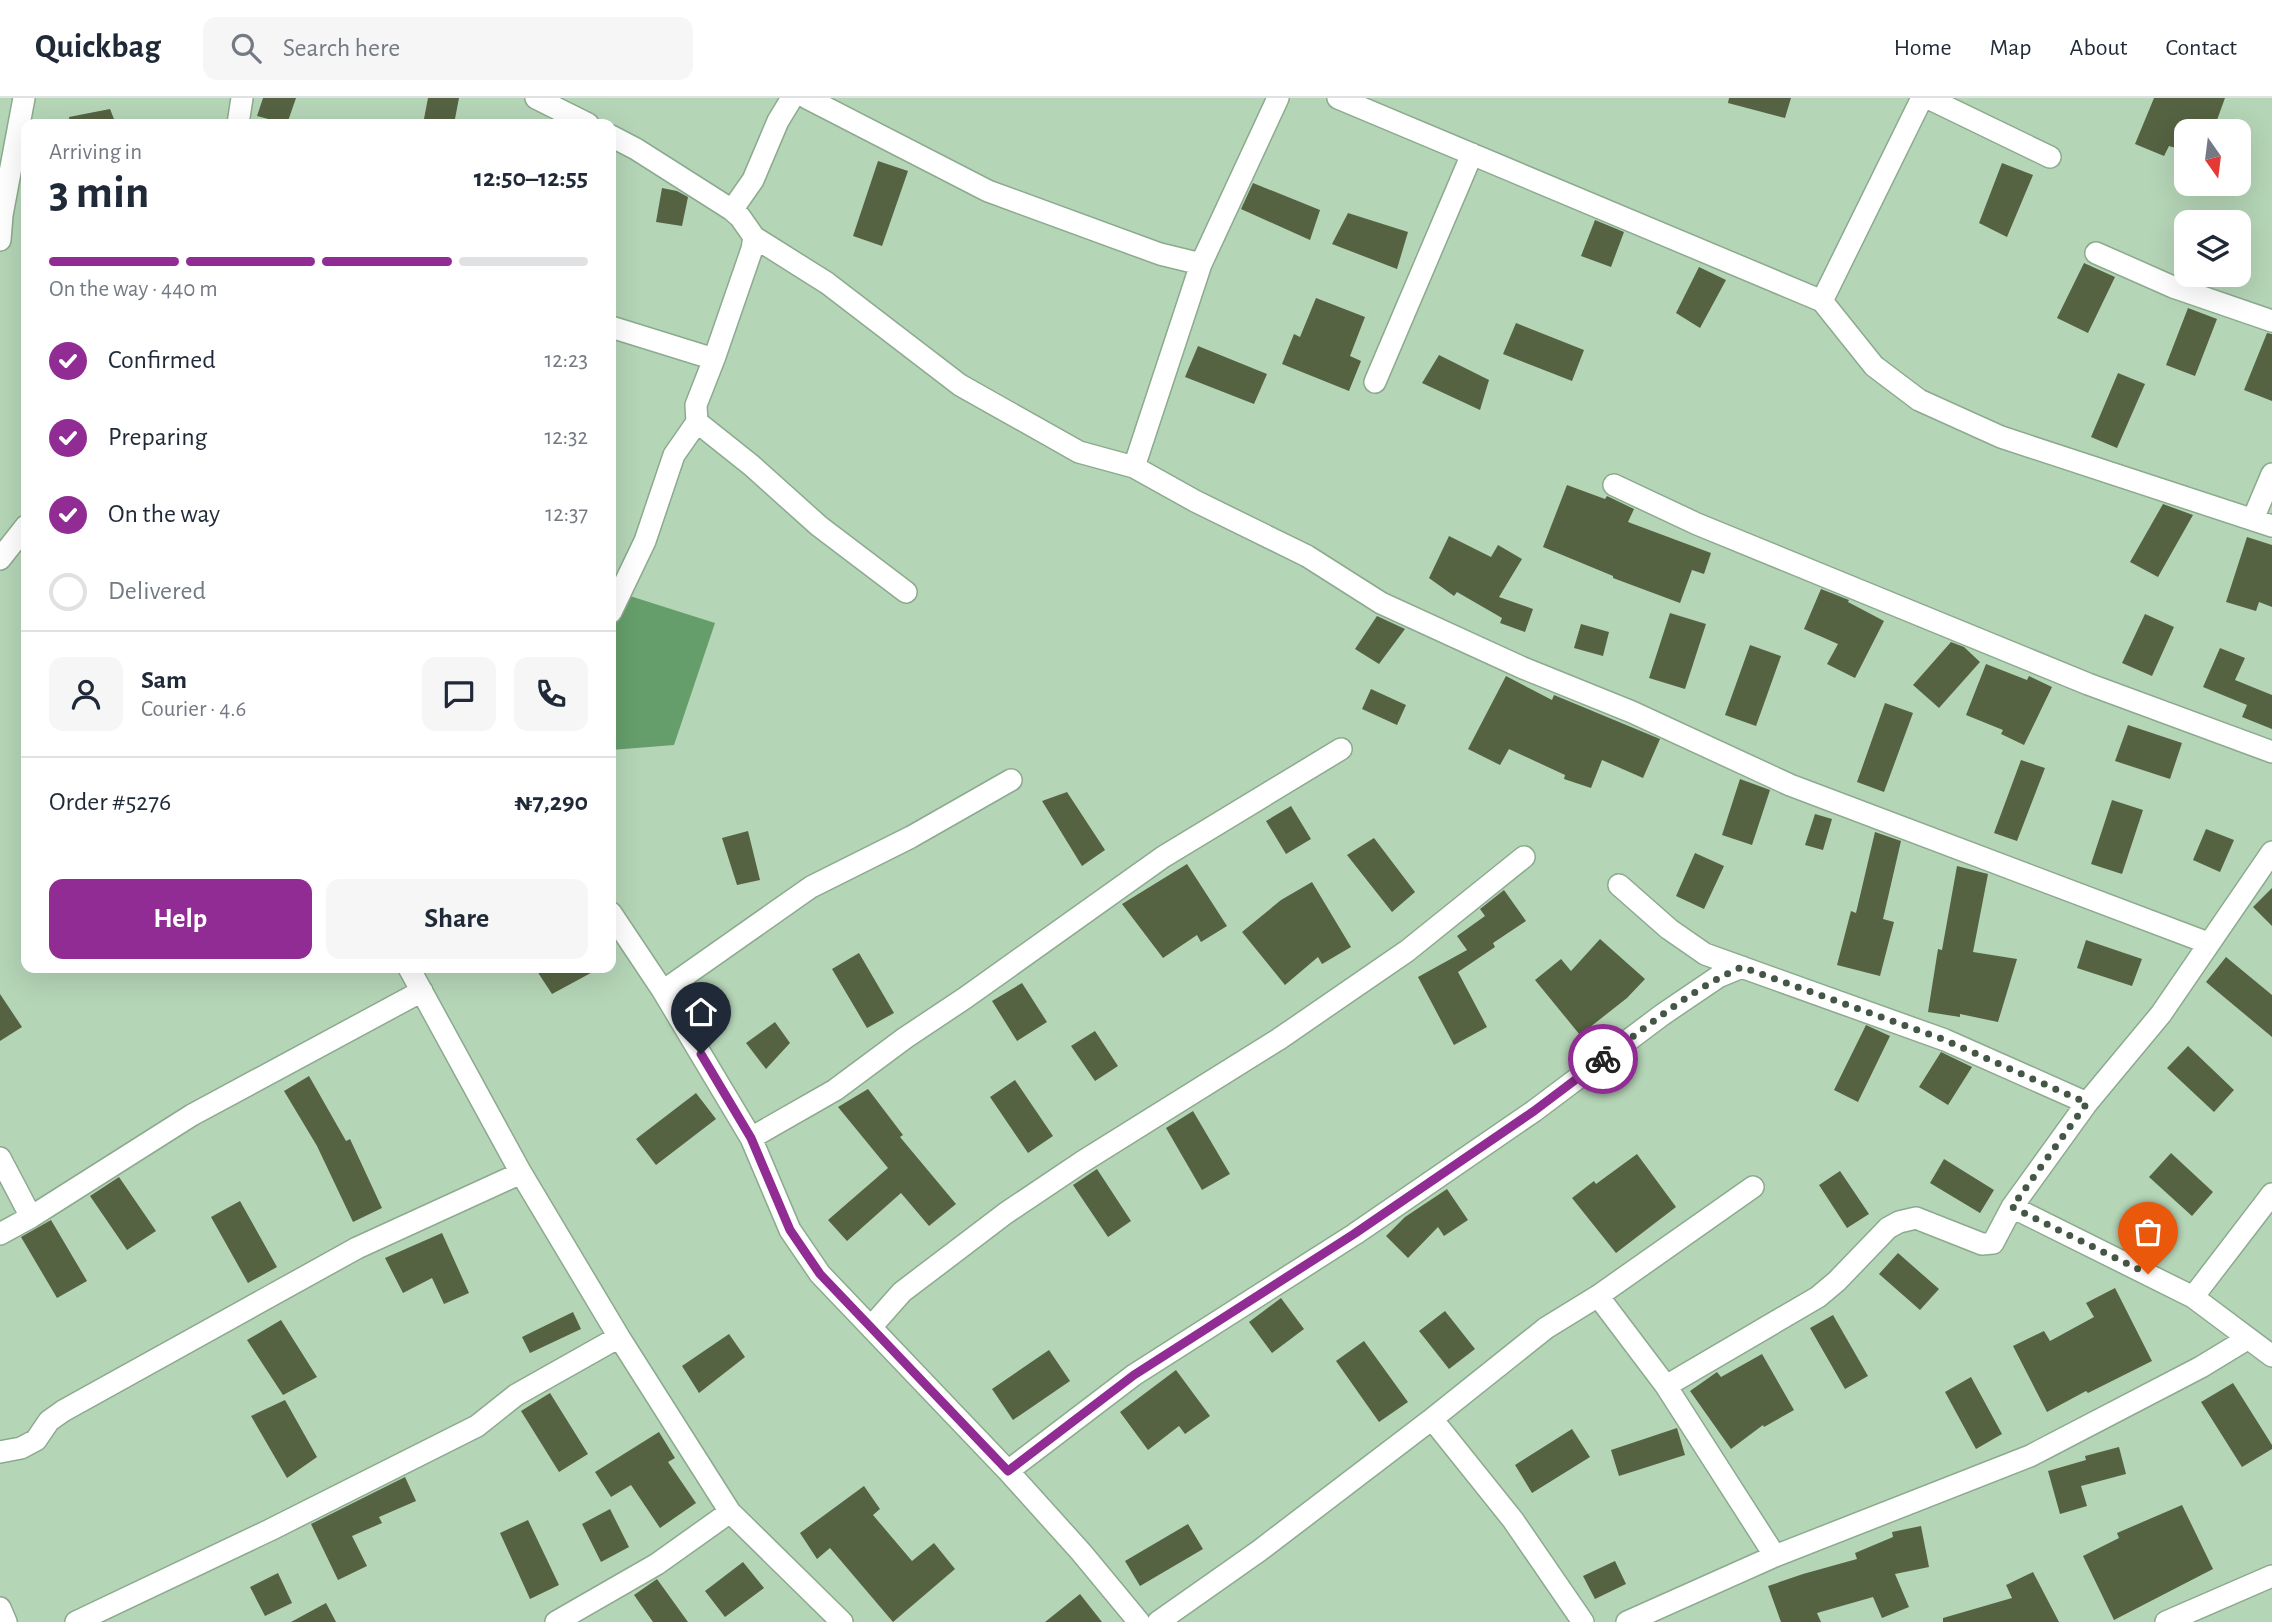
<!DOCTYPE html>
<html lang="en">
<head>
<meta charset="utf-8">
<style>
	:root { --surface:#fff; --page:#f6f6f7; --text:#1f2937; --muted:#747a83; --line:#e0e1e3; --accent:#902c93 }
	body { margin:0; font-family:"Alegreya Sans",sans-serif; background:var(--page); color:var(--text); height:100vh; display:flex; flex-direction:column; font-size:26px; white-space:nowrap }
	* { box-sizing:border-box; margin:0 }
	p { font-size:23px; color:var(--muted) }
	.icon { flex:none; width:38px; height:38px; fill:none; stroke:currentColor; stroke-width:2; stroke-linecap:round; stroke-linejoin:round }
	.map { position:relative; flex:1; overflow:hidden }
	.details { position:absolute; left:21px; top:21px; width:595px; height:854px; display:flex; flex-direction:column; background:var(--surface); border-radius:14px; box-shadow:0 7px 28px #0002 }
	.details>* { flex:none }
	.needle { width:46px; rotate:166deg }
	.buttons { position:absolute; left:2174px; top:21px; display:grid; gap:14px }
	.buttons a { display:grid; place-items:center; width:77px; height:77px; border-radius:14px; background:var(--surface); box-shadow:0 7px 28px #0002; font-size:35px }
	.pin { position:absolute; display:grid; place-items:center; width:60px; height:60px; color:#fff; margin:-72px -30px; border-radius:50% 50% 50% 0; rotate:-45deg; box-shadow:0 0 7px #0007 }
	.pin .icon { rotate:45deg }
	.courier { position:absolute; display:grid; place-items:center; width:70px; height:70px; margin:-35px; border:5px solid #902c93; border-radius:50%; background:#fff; color:#222; box-shadow:0 2px 9px #0007 }
	.summary em { font-style:normal; font-weight:600 }
	.summary div { display:flex; flex-direction:column-reverse }
	.summary { display:flex; align-items:center; justify-content:space-between; height:119px; padding:0 28px }
	h1 { font-size:46px; font-weight:600; line-height:52px }
	.bar { display:grid; grid-template-columns:repeat(4,1fr); gap:10px 7px; align-content:center; height:84px; padding:0 28px }
	.bar i { height:9px; border-radius:5px; background:var(--line) }
	.bar .selected { background:var(--accent) }
	.bar p { grid-column:span 4 }
	.line { display:flex; align-items:center; gap:18px; padding:0 28px; border-top:2px solid var(--line) }
	.line div { flex:1 }
	.round { display:grid; place-items:center; flex:none; width:74px; height:74px; border-radius:14px; background:var(--page) }
	ol { padding:0 28px; list-style:none }
	li { display:flex; align-items:center; gap:21px; height:77px }
	li p { margin-inline-start:auto }
	li .icon { padding:7px; border-radius:50%; background:var(--accent); color:#fff; stroke-width:4 }
	li:last-child { color:var(--muted) }
	li i { width:38px; height:38px; border:4px solid var(--line); border-radius:50% }
	.primary-button { display:flex; gap:14px; margin-top:auto; padding:14px 28px }
	.primary-button a { flex:1; height:80px; border-radius:14px; background:var(--accent); color:#fff; font-size:28px; font-weight:600; line-height:80px; text-align:center }
	.primary-button a+a { background:var(--page); color:var(--text) }
	header { display:flex; align-items:center; gap:42px; box-sizing:border-box; height:98px; padding:0 35px; background:var(--surface); border-bottom:2px solid var(--line) }
	header strong { font-size:33px }
	nav { display:flex; gap:38px; margin-inline-start:auto; font-size:24px }
	.search { width:490px; height:63px; background:var(--page); display:flex; align-items:center; gap:18px; box-sizing:border-box; padding:0 24px; border-radius:14px; color:var(--muted); font-size:26px }
	.map>svg:first-child { display:block }
	.forest { fill:#659e6b }
	.building { fill:#556342 }
	.lines { fill:none; stroke-linecap:round; stroke-linejoin:round }
	.minor-casing { stroke:#8caa8e; stroke-width:24 }
	.minor { stroke:#fff; stroke-width:21 }
	.done { stroke:#445645; stroke-width:7; stroke-dasharray:0 12.6 }
	.route { stroke:#902c93; stroke-width:9 }
</style>
</head>
<body>
<header>
<strong>Quickbag</strong>
<div class="search"><svg class="icon" aria-label="search" viewBox="0 0 24 24"><circle cx="10" cy="10" r="6"/><path d="M15 15l6 6"/></svg>Search here</div>
<nav><a>Home</a><a>Map</a><a>About</a><a>Contact</a></nav>
</header>
<div class="map">
<svg width="2272" height="1524" viewBox="0 0 2272 1524">
	<rect width="100%" height="100%" fill="#b5d5b7"/>
	<path class="forest" d="M611,492L715,525L674,647L611,652Z"/>
	<path class="building" d="M263,0H296L287,26L257,18Z
		M428,0H459L454,26H423Z
		M1729,0H1791L1785,20L1728,5Z
		M2154,0H2225L2213,33H2186V53L2169,48L2164,58L2135,46Z
		M110,11L116,26H70L69,19Z
		M878,63L908,73L882,148L853,138Z
		M2002,65L2033,77L2007,139L1979,125Z
		M1253,85L1320,112L1310,142L1241,111Z
		M662,90L677,93L688,99L682,128L656,124Z
		M1348,115L1408,134L1397,171L1332,146Z
		M1595,122L1624,134L1611,169L1581,158Z
		M2084,165L2115,179L2088,235L2057,220Z
		M1699,169L1726,182L1700,230L1676,215Z
		M1316,200L1365,219L1350,258L1361,263L1349,293L1282,266L1294,236L1300,239Z
		M2188,210L2217,221L2195,278L2166,267Z
		M1516,225L1584,252L1572,283L1503,256Z
		M2267,235L2272,236V303L2244,292Z
		M1198,248L1267,276L1254,306L1185,279Z
		M1439,257L1489,282L1480,312L1422,285Z
		M2118,275L2145,286L2117,350L2091,339Z
		M1567,387L1605,401L1607,398L1634,411L1628,424L1711,455L1704,476L1692,472L1680,505L1613,480V478L1543,449Z
		M2163,406L2193,417L2158,479L2130,464Z
		M1449,438L1491,459L1498,447L1522,461L1499,499L1533,511L1525,534L1500,525L1502,520L1457,494L1454,498L1429,480Z
		M2247,439L2272,447V509L2259,504L2256,513L2226,504Z
		M1821,491L1849,502L1848,504L1884,523L1855,580L1827,566L1838,546L1804,531Z
		M1670,515L1706,526L1685,591L1649,580Z
		M2145,516L2174,529L2152,578L2122,565Z
		M1377,518L1405,531L1379,566L1355,551Z
		M1581,526L1609,534L1603,558L1574,550Z
		M1951,544L1964,549L1980,564L1939,610L1913,587Z
		M1750,547L1781,558L1756,628L1725,617Z
		M2220,550L2245,560L2235,582L2272,597V631L2242,619L2247,607L2203,589Z
		M1986,566L2027,582L2029,578L2052,589L2024,647L2001,636L2003,632L1966,617Z
		M1506,578L1552,602L1554,597L1660,641L1643,680L1602,662L1591,690L1564,681L1565,677L1509,651L1500,667L1468,651Z
		M1371,591L1406,607L1397,627L1362,611Z
		M1885,605L1913,615L1884,694L1857,684Z
		M2128,627L2182,645L2170,681L2115,663Z
		M2021,662L2045,670L2017,743L1994,735Z
		M1740,681L1770,692L1752,747L1722,737Z
		M1067,694L1105,752L1082,768L1042,703Z
		M2112,702L2143,712L2122,776L2091,766Z
		M1291,708L1311,741L1286,756L1266,723Z
		M1815,716L1832,721L1823,752L1805,747Z
		M2206,731L2234,742L2220,774L2193,762Z
		M748,733L760,782L737,787L722,740Z
		M1875,734L1901,743L1883,821L1894,824L1880,878L1837,867L1851,813L1856,815Z
		M1374,740L1415,794L1392,814L1347,757Z
		M1695,755L1724,768L1704,811L1676,798Z
		M1187,766L1227,828L1201,844L1197,837L1163,860L1122,806Z
		M1957,768L1988,776L1973,854L2017,861L1998,924L1960,916V919L1928,914L1938,851L1942,852Z
		M1312,784L1351,849L1322,866L1318,859L1285,887L1242,834L1281,802Z
		M2272,790V828L2253,809Z
		M1504,792L1526,823L1493,845L1495,849L1458,874L1487,929L1454,947L1418,879L1467,852L1457,838L1485,818L1480,811Z
		M1600,841L1645,881L1627,900L1580,937L1535,882L1561,861L1571,873Z
		M2086,842L2142,861L2132,888L2077,870Z
		M859,855L894,915L867,930L832,871Z
		M2226,859L2272,897V939L2206,884Z
		M535,870H600L552,896Z
		M1022,885L1047,924L1017,943L992,903Z
		M0,896L22,929L0,943Z
		M775,924L790,945L766,971L746,945Z
		M1866,927L1890,938L1858,1004L1834,992Z
		M1095,933L1118,968L1095,983L1071,948Z
		M2188,948L2234,992L2214,1014L2167,970Z
		M1941,954L1972,969L1948,1007L1919,989Z
		M309,978L346,1043L350,1041L382,1110L353,1124L317,1048L284,993Z
		M1015,982L1053,1038L1028,1055L990,999Z
		M868,991L903,1037L900,1039L956,1106L929,1128L901,1095L847,1143L828,1122L888,1070L838,1009Z
		M696,995L716,1021L656,1067L636,1041Z
		M1193,1013L1230,1076L1202,1092L1166,1030Z
		M2171,1055L2213,1094L2192,1118L2149,1079Z
		M1637,1056L1676,1109L1616,1155L1572,1100L1594,1083L1596,1086Z
		M1944,1061L1994,1092L1980,1115L1930,1085Z
		M1097,1071L1131,1123L1108,1139L1073,1087Z
		M1840,1073L1869,1116L1847,1130L1819,1087Z
		M119,1079L156,1133L127,1152L90,1098Z
		M1447,1091L1468,1122L1444,1138L1438,1129L1408,1160L1386,1138L1405,1119Z
		M240,1103L277,1169L248,1185L211,1119Z
		M51,1122L87,1183L57,1200L21,1139Z
		M442,1135L469,1195L444,1206L432,1180L403,1195L385,1160Z
		M1898,1155L1939,1191L1920,1212L1879,1176Z
		M2115,1190L2152,1263L2088,1295L2086,1293L2047,1314L2013,1248L2044,1233L2050,1243L2094,1219L2086,1205Z
		M1281,1200L1304,1231L1272,1255L1249,1224Z
		M1445,1213L1475,1251L1449,1271L1419,1233Z
		M573,1214L581,1231L530,1255L522,1239Z
		M1833,1217L1868,1278L1845,1291L1810,1230Z
		M281,1222L317,1279L283,1297L247,1242Z
		M729,1236L745,1259L699,1295L682,1268Z
		M1364,1243L1408,1304L1379,1324L1336,1263Z
		M1049,1252L1070,1283L1013,1322L992,1291Z
		M1762,1256L1794,1312L1764,1329L1763,1327L1731,1351L1690,1293L1717,1274L1721,1279Z
		M1176,1272L1210,1318L1185,1336L1179,1328L1148,1352L1120,1314Z
		M1971,1279L2002,1336L1976,1351L1945,1294Z
		M2233,1285L2272,1347V1351L2242,1369L2201,1304Z
		M550,1295L588,1356L559,1374L521,1313Z
		M285,1302L317,1359L287,1380L251,1318Z
		M1677,1330L1685,1357L1619,1378L1611,1352Z
		M1572,1331L1590,1359L1532,1395L1515,1367Z
		M659,1334L675,1360L668,1364L696,1405L660,1430L631,1387L611,1399L595,1374Z
		M2119,1349L2126,1376L2081,1388L2087,1408L2060,1416L2048,1373L2086,1362L2085,1358Z
		M405,1379L416,1403L379,1419L382,1425L352,1438L367,1468L338,1482L311,1426Z
		M864,1388L880,1411L873,1417L912,1463L934,1445L955,1471L893,1524L830,1450L817,1461L800,1435Z
		M2182,1407L2213,1471L2114,1522L2083,1458L2119,1440L2117,1435Z
		M610,1411L629,1449L601,1464L582,1426Z
		M528,1422L559,1487L530,1501L500,1435Z
		M1188,1426L1203,1451L1140,1488L1125,1463Z
		M1921,1428L1929,1469L1895,1476L1909,1509L1882,1520L1873,1499L1817,1515L1821,1524H1781L1768,1488L1803,1476L1857,1461L1855,1455L1893,1439L1892,1434Z
		M1615,1463L1626,1486L1595,1501L1583,1478Z
		M743,1464L764,1490L725,1519L705,1493Z
		M2033,1474L2059,1524H1943V1520L2012,1500L2006,1487Z
		M278,1475L292,1505L265,1518L250,1489Z
		M657,1481L688,1524H653L634,1497Z
		M1080,1496L1102,1524H1045Z
		M326,1505L336,1524H291Z"/>
	<g class="lines">
		<defs>
			<path id="minor" d="M536,0L588,26
				M807,0L988,93L1160,156L1201,166
				M1338,0L1822,203L1874,268L1919,302L2001,339L2272,428
				M1928,0L2050,59
				M238,26L242,0
				M611,38L636,51L732,112L753,82L778,23L792,0
				M732,112L740,119L754,139L752,151L714,261L696,307L697,324L751,367L819,428L906,494
				M754,139L827,185L960,287L1079,354L1134,369L1195,403L1307,458L1381,505L1523,570L1632,614L1790,687L2208,845
				M0,142L2,117L24,0
				M2096,155L2173,189L2272,223
				M1822,203L1922,0
				M611,229L714,261
				M1375,284L1472,56
				M1134,369L1201,166L1278,0
				M1614,387L1697,426L2088,586L2272,654
				M2253,421L2272,376
				M0,461L26,428
				M611,514L645,443L674,357L697,324
				M1011,682L911,739L811,789L663,893L751,1040L790,1132L820,1176L1008,1373L1081,1454L1139,1524
				M1619,787L1669,831L1705,856L1945,942L2087,1005
				M611,815L663,893
				M409,870L521,1075L619,1239L730,1414L842,1524
				M751,1040L835,992L905,940L965,900L1163,759L1341,651
				M0,1060L31,1119
				M2012,1109L2193,1199L2272,1258
				M0,1136L31,1119L192,1017L422,893
				M1598,1198L1666,1288L1775,1458
				M2193,1199L2272,1096
				M871,1229L902,1194L1006,1115L1082,1064L1279,941L1407,853L1524,759
				M1666,1288L1818,1199L1837,1183L1888,1130L1899,1124L1916,1120L1982,1146L1993,1145L2012,1109L2087,1005L2161,916L2272,754
				M1432,1321L1513,1422L1583,1524
				M0,1354L21,1350L36,1342L49,1323L63,1313L357,1150L521,1075
				M1008,1373L1134,1277L1355,1136L1534,1013L1662,917L1718,879L1742,869
				M0,1510L6,1524
				M76,1524L270,1432L477,1328L516,1297L619,1239
				M556,1524L657,1466L730,1414
				M1158,1524L1259,1453L1432,1321L1546,1230L1598,1198L1753,1089
				M1627,1524L1775,1458L2030,1358L2201,1269L2247,1241
				M2166,1524L2272,1478"/>
		</defs>
		<use href="#minor" class="minor-casing"/>
		<use href="#minor" class="minor"/>
	</g>
	<g class="lines">
		<path class="done" d="M1603,961C1648,928 1691,891 1742,869L1945,942L2087,1005L2012,1109L2148,1176"/>
		<path class="route" d="M701,956L751,1040L790,1132L820,1176L1008,1373L1134,1277L1354,1136L1534,1013L1603,961"/>
	</g>
</svg>
<div class="buttons">
<a><svg class="needle" viewBox="-14 -14 28 28"><path d="M0-13l5 13h-10z" fill="#e53935"/><path d="M0 13l5-13h-10z" fill="#747a83"/></svg></a>
<a><svg class="icon" aria-label="layers" viewBox="0 0 24 24"><path d="M12 4l9 5-9 5-9-5zM3 14l9 5 9-5"/></svg></a>
</div>
<div class="pin" style="left:2148px;top:1176px;background:#ea580c"><svg class="icon" aria-label="bag" viewBox="0 0 24 24"><path d="M5 8h14l-1 12H6zM9 8a3 3 0 0 1 6 0"/></svg></div>
<div class="pin" style="left:701px;top:956px;background:#1f2937"><svg class="icon" aria-label="home" viewBox="0 0 24 24"><path d="M3 11l9-7 9 7M6 9v11h12V9"/></svg></div>
<div class="courier" style="left:1603px;top:961px"><svg class="icon" aria-label="bike" viewBox="0 0 24 24"><circle cx="6" cy="16" r="4"/><circle cx="18" cy="16" r="4"/><path d="M6 16l4-8h5l3 8M10 8l3 8H6M13 5h3"/></svg></div>
<section class="details">
<div class="summary"><div><h1>3 min</h1><p>Arriving in</p></div><em>12:50–12:55</em></div>
<div class="bar"><i class="selected"></i><i class="selected"></i><i class="selected"></i><i></i><p>On the way · 440 m</p></div>
<ol>
<li><svg class="icon" aria-label="check" viewBox="0 0 24 24"><path d="M5 12l5 5 9-10"/></svg>Confirmed<p>12:23</p></li>
<li><svg class="icon" aria-label="check" viewBox="0 0 24 24"><path d="M5 12l5 5 9-10"/></svg>Preparing<p>12:32</p></li>
<li><svg class="icon" aria-label="check" viewBox="0 0 24 24"><path d="M5 12l5 5 9-10"/></svg>On the way<p>12:37</p></li>
<li><i></i>Delivered</li>
</ol>
<div class="line" style="height:126px"><a class="round"><svg class="icon" aria-label="person" viewBox="0 0 24 24"><circle cx="12" cy="8" r="4"/><path d="M4 21q1-7 8-7t8 7"/></svg></a><div><b>Sam</b><p>Courier · 4.6</p></div><a class="round"><svg class="icon" aria-label="chat" viewBox="0 0 24 24"><path d="M4 5h16v11H9l-5 4z"/></svg></a><a class="round"><svg class="icon" aria-label="phone" viewBox="0 0 24 24"><path d="M5 4h4l2 5-3 2q2 4 5 5l2-3 5 2v4C11 20 4 13 5 4z"/></svg></a></div>
<div class="line" style="height:91px"><div>Order #5276</div><b>₦7,290</b></div>
<div class="primary-button"><a>Help</a><a>Share</a></div>
</section>
</div>
</body>
</html>
